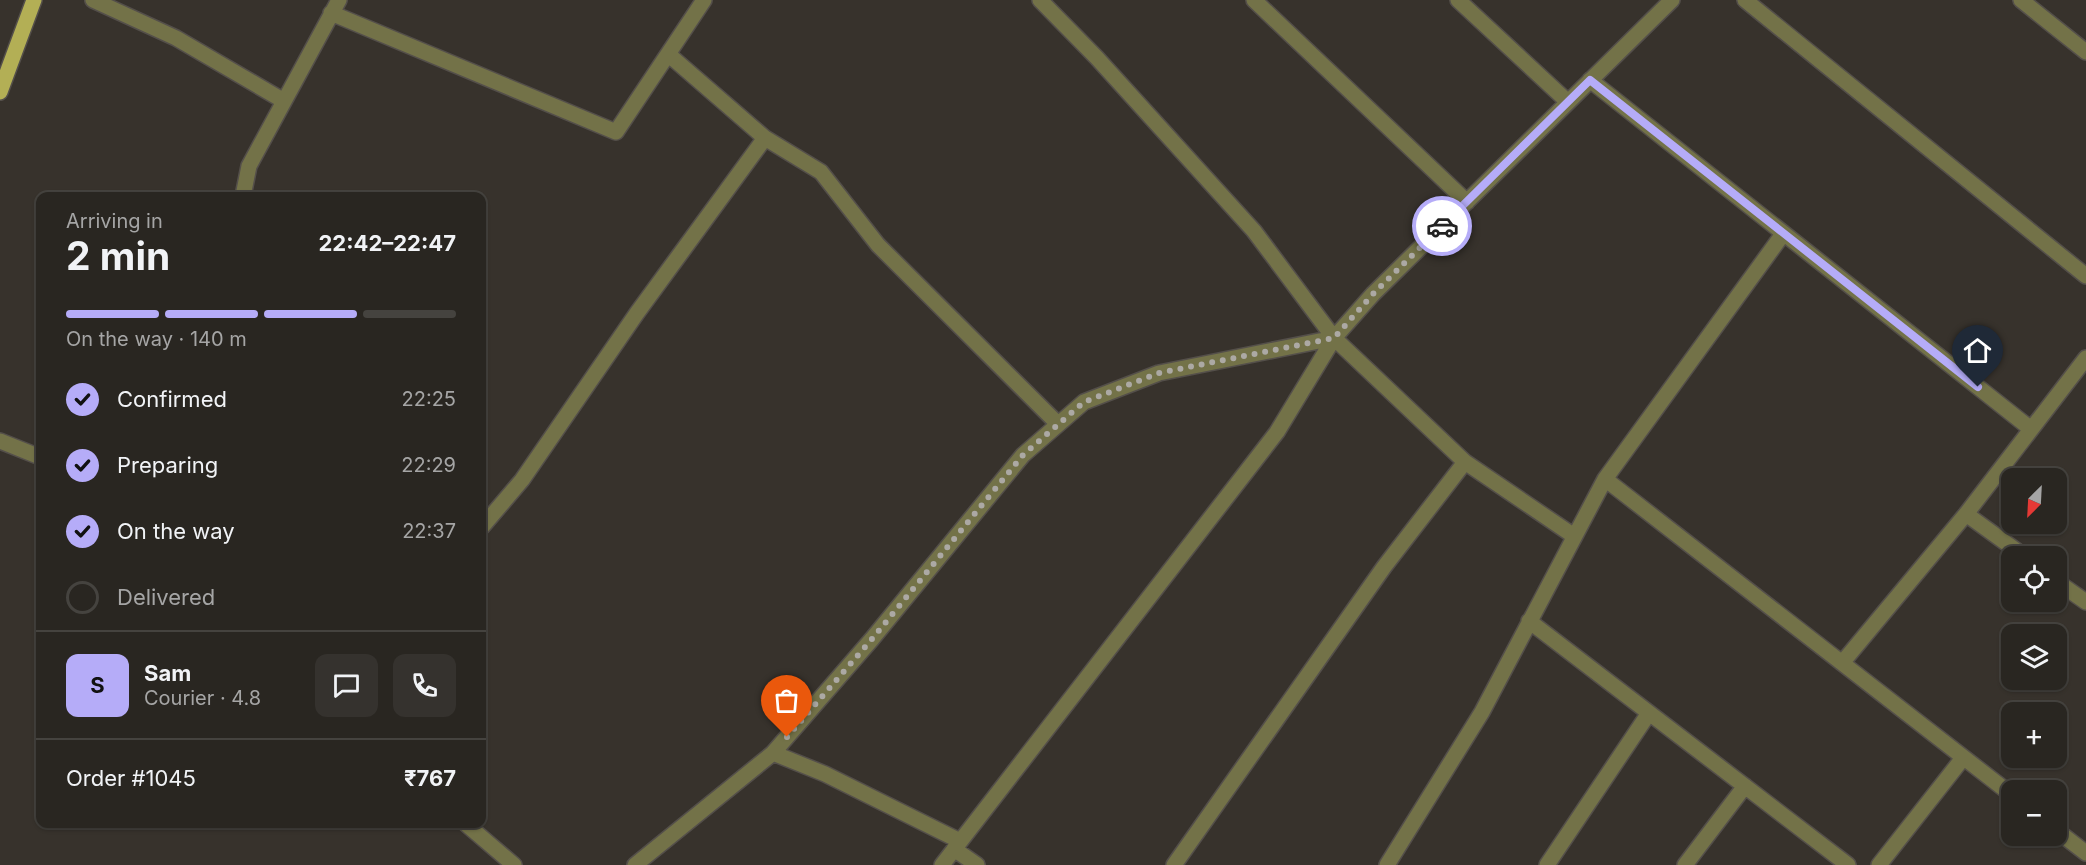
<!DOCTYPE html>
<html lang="en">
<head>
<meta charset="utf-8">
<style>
	:root { --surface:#292621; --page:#35322e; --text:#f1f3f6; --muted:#a5a5a5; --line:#45433f; --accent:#b5acf8 }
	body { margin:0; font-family:Inter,sans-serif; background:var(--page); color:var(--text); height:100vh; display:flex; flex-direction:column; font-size:22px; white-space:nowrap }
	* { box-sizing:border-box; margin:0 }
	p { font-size:20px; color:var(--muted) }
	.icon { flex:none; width:33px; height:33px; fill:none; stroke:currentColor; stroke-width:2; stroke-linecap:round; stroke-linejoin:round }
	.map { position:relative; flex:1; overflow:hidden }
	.panel { position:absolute; left:36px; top:192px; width:450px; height:636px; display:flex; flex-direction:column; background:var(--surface); border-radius:12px; box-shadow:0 2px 4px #0004,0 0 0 2px var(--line) }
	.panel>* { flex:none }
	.needle { width:39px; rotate:204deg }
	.fabs { position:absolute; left:2001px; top:468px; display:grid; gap:12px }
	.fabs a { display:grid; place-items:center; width:66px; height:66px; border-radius:12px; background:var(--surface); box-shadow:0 2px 4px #0004,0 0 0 2px var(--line); font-size:30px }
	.pin { position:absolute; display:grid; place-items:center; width:51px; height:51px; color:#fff; margin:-62px -26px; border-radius:50% 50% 50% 0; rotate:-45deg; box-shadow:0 0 6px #0007 }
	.pin .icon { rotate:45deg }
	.courier { position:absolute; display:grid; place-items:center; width:60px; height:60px; margin:-30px; border:4px solid #b5acf8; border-radius:50%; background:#fff; color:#222; box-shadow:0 2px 8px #0007 }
	.headline em { font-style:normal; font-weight:700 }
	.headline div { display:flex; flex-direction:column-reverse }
	.headline { display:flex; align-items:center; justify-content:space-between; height:102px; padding:0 30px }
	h1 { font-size:39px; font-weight:700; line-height:45px }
	.bar { display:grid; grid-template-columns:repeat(4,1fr); gap:9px 6px; align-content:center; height:72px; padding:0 30px }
	.bar i { height:8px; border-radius:4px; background:var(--line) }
	.bar .on { background:var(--accent) }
	.bar p { grid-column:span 4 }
	.line { display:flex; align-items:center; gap:15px; padding:0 30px; border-top:2px solid var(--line) }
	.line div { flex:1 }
	.round { display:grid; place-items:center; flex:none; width:63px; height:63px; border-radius:12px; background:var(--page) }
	ol { padding:0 30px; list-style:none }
	li { display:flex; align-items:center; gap:18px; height:66px }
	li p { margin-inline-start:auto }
	li .icon { padding:6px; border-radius:50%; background:var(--accent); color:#111; stroke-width:4 }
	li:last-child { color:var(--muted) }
	li i { width:33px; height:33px; border:3px solid var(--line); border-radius:50% }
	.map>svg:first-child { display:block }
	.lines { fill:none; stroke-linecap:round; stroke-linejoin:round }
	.minor-casing { stroke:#544f4a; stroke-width:18 }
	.major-casing { stroke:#544f4a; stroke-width:18 }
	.minor { stroke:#737248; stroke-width:15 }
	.major { stroke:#b3af55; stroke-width:15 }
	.done { stroke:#aca9a4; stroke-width:6; stroke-dasharray:0 10.8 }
	.route { stroke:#b5acf8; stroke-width:8 }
</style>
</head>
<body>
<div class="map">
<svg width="2086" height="865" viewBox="0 0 2086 865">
	<rect width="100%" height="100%" fill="#37322c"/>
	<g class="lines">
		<defs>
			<path id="minor" d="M93,0L176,38L284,101
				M1040,0L1097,58L1254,231L1334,338L1465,462L1574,536
				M1254,0L1467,202
				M1458,0L1568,102
				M1745,0L2086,276
				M2021,0L2086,52
				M331,13L616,132L704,0
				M668,54L765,138L821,172L878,245L1058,424
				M1590,80L2031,429
				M243,196L249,166L339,0
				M0,441L40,457
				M1605,479L2012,795
				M1966,514L2024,556
				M482,527L522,480L637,313L765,138
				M2056,581L2086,602
				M1529,621L1848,865
				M1842,663L1966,514L2086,358
				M773,753L825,774L960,841
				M466,824L514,865
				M2056,830L2086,853
				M954,849L977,865
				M635,865L773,753L872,639L1023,455L1084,402L1159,373L1334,338L1373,294L1672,0
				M942,865L1277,432L1334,338
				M1174,865L1384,567L1465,462
				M1387,865L1482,712L1605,479L1783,234
				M1547,865L1649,713
				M1685,865L1745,786
				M1879,865L1963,758"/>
			<path id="major" d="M0,92L34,0"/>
		</defs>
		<use href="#minor" class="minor-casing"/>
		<use href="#major" class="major-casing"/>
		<use href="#minor" class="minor"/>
		<use href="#major" class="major"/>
	</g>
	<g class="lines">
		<path class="done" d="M787,737L872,639L1023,455L1084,402L1159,373L1334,338L1373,294L1442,226"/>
		<path class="route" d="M1442,226L1590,80L1978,387"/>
	</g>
</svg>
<div class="fabs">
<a><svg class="needle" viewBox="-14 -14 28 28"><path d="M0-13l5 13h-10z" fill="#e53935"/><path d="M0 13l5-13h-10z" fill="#a5a5a5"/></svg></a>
<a><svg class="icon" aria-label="locate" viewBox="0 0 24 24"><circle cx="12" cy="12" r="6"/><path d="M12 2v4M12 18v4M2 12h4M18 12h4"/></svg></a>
<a><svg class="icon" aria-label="layers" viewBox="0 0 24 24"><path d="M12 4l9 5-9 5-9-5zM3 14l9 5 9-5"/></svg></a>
<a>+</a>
<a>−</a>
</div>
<div class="pin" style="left:787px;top:737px;background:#ea580c"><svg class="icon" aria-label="bag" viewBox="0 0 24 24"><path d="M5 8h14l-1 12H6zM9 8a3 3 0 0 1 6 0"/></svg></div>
<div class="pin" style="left:1978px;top:387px;background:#1f2937"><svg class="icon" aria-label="home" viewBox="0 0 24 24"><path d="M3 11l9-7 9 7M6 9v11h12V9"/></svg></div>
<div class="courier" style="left:1442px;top:226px"><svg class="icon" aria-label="car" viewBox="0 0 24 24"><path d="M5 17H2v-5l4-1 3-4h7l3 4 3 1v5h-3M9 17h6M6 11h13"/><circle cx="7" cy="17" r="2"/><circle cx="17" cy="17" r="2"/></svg></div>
<section class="panel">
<div class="headline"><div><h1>2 min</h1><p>Arriving in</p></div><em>22:42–22:47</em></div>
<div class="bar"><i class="on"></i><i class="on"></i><i class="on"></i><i></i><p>On the way · 140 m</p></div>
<ol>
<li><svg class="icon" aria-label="check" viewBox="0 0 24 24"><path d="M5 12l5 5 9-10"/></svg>Confirmed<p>22:25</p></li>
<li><svg class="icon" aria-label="check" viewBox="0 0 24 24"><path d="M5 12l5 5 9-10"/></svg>Preparing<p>22:29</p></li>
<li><svg class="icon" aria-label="check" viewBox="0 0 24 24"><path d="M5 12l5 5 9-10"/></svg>On the way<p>22:37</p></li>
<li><i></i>Delivered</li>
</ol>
<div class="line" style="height:108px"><b class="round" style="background:var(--accent);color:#111">S</b><div><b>Sam</b><p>Courier · 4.8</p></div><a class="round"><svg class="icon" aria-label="chat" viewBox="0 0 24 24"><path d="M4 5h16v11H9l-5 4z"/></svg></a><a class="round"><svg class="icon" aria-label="phone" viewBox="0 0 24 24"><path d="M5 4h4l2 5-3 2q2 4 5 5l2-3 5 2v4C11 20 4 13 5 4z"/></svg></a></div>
<div class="line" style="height:78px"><div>Order #1045</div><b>₹767</b></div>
</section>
</div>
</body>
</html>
